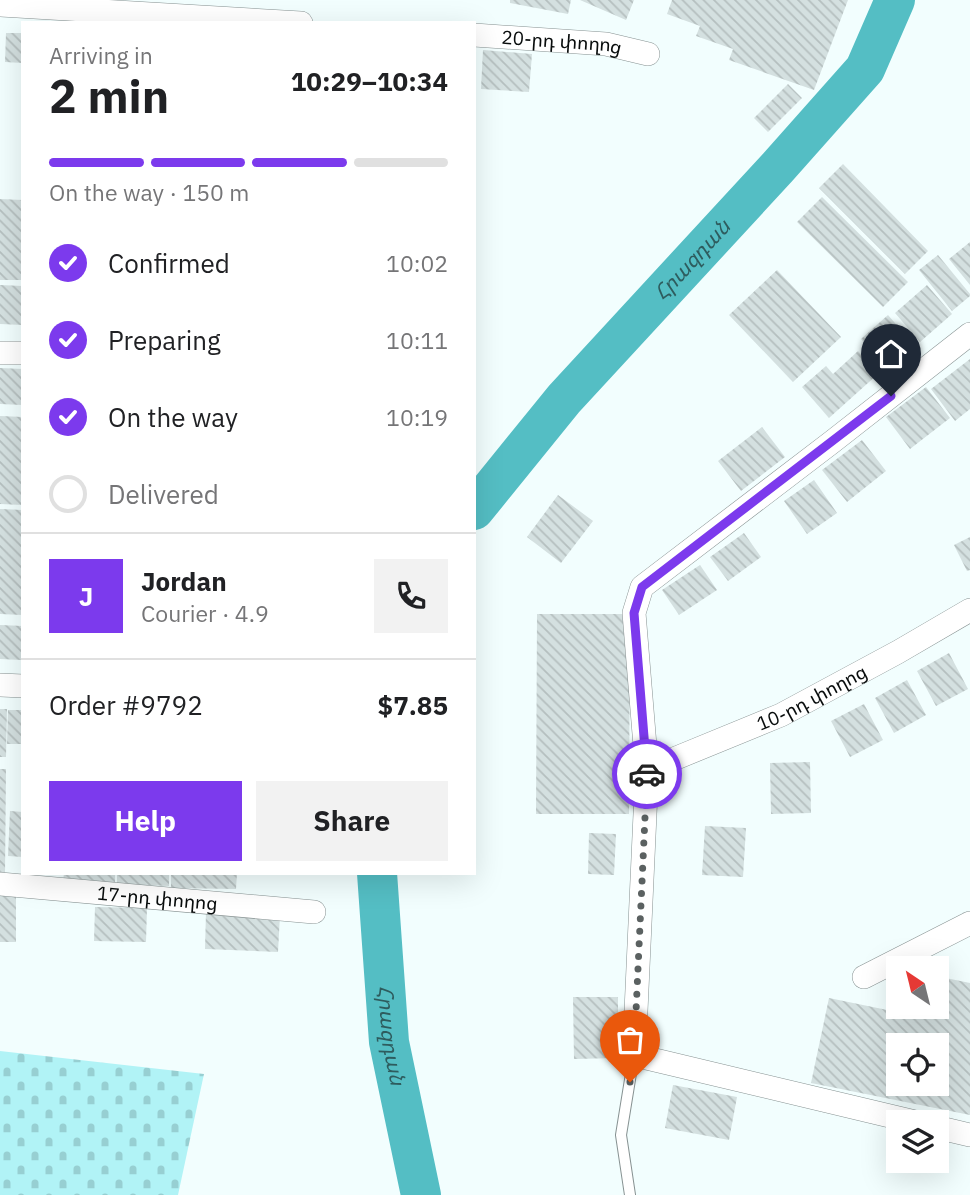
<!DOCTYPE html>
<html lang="en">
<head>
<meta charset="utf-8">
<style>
	:root { --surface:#fff; --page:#f2f2f2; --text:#202124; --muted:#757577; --line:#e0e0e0; --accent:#7c3aed }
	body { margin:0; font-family:"IBM Plex Sans","Noto Sans Armenian",sans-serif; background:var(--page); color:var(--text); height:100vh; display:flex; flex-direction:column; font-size:26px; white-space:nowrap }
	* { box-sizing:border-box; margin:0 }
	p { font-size:23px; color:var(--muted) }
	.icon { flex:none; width:38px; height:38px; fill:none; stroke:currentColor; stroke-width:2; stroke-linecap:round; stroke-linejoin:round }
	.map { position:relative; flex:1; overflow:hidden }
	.drawer { position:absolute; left:21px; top:21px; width:455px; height:854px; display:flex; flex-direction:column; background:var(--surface); border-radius:0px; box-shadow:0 7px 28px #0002 }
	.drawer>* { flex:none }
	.needle { width:46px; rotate:325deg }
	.buttons { position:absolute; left:886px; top:956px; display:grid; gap:14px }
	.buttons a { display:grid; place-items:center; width:63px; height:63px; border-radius:0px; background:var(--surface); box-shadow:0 7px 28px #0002; font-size:35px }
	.pin { position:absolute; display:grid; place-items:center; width:60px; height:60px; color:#fff; margin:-72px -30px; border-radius:50% 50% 50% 0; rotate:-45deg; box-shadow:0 0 7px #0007 }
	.pin .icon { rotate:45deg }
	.courier { position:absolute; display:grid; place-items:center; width:70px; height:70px; margin:-35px; border:5px solid #7c3aed; border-radius:50%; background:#fff; color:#222; box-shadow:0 2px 9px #0007 }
	.summary em { font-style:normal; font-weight:700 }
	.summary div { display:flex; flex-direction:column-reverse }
	.summary { display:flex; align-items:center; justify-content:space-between; height:119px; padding:0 28px }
	h1 { font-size:46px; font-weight:700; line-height:52px }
	.bar { display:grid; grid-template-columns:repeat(4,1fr); gap:10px 7px; align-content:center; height:84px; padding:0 28px }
	.bar i { height:9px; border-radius:5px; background:var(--line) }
	.bar .on { background:var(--accent) }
	.bar p { grid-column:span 4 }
	.line { display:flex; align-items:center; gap:18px; padding:0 28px; border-top:2px solid var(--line) }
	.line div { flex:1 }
	.round { display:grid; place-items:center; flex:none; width:74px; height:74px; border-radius:0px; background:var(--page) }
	ol { padding:0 28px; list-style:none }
	li { display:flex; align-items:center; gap:21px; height:77px }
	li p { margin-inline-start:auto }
	li .icon { padding:7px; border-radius:50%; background:var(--accent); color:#fff; stroke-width:4 }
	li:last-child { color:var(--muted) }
	li i { width:38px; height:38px; border:4px solid var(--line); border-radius:50% }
	.action { display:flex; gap:14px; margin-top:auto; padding:14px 28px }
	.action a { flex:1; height:80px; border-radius:0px; background:var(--accent); color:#fff; font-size:28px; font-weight:700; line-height:80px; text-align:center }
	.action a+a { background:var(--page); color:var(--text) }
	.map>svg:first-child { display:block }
	.cemetery { fill:url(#cemetery-stones) }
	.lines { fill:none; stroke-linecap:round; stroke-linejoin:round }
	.river { stroke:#54bec4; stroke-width:40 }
	.building { fill:url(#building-back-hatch); fill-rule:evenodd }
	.lane-casing { stroke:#879292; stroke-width:12 }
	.street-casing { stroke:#879292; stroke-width:24 }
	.lane { stroke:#fff; stroke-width:10 }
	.street { stroke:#fff; stroke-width:23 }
	.done { stroke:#5b6161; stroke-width:7; stroke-dasharray:0 12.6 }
	.route { stroke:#7c3aed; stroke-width:9 }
	.labels { text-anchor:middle; stroke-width:5; stroke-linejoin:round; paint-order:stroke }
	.street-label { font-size:19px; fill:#090d0d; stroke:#fff }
	.water-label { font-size:21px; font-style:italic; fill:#2e5c5e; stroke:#fff }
</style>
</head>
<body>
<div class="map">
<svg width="970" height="1195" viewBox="0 0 970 1195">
	<defs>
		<pattern id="cemetery-stones" width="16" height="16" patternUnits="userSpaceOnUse" patternTransform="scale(1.75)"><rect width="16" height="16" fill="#b1f3f6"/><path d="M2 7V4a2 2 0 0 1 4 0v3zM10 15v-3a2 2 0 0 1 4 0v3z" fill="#97cfd2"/></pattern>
		<pattern id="building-back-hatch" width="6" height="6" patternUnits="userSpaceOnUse" patternTransform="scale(1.75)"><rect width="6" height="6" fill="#d4e0e0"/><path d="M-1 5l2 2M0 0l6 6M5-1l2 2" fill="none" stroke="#b5bfbf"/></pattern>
	</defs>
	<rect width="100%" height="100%" fill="#f2fefe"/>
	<path class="cemetery" d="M0,1051L204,1074L178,1195H0Z"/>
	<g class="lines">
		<g class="river">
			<path id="s1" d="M474,510L564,399L778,167L865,69L895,0"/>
			<path id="s2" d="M377,873L389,1042L421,1195"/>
		</g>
	</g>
	<path class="building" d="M510,0H571L568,14L510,3Z
		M580,0H634L626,20Z
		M672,0H848L814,90L729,60L733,49L696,36L700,26L667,14Z
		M6,33H23V63L5,62Z
		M483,50L532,54L529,92L481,89Z
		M788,84L802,98L768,132L754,118Z
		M843,164L928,251L905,274L819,188Z
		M822,197L908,282L883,307L797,222Z
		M0,199L23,200V280H0Z
		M970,242V285L949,259Z
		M938,255L970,294V296L952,311L919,270Z
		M777,270L841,337L793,382L729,315Z
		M0,285L23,286V325L0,324Z
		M927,285L952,314L920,342L895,313Z
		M888,315L913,344L886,368L861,339Z
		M858,351L878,374L829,418L802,387L826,366L833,374Z
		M970,359V409L955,421L931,389Z
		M0,368L23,369V405L0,404Z
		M926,387L950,418L910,449L886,417Z
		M0,416L23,417V505L0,504Z
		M762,427L785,457L741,491L718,461Z
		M862,440L886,471L847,502L822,470Z
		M814,480L837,513L807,534L784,501Z
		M558,495L593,521L561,563L527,537Z
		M0,509L23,510V615L0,614Z
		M744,533L761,557L728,581L710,557Z
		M970,537V570L967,571L954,545Z
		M700,565L717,590L679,615L662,590Z
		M537,614H630L629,814H536Z
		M0,625L23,626L22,660L0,659Z
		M949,653L968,689L936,706L917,671Z
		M907,680L926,715L894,733L875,698Z
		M864,704L883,740L850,757L831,721Z
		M0,709H7L6,757H0Z
		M8,710H23V744H7Z
		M810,762L811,813L771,814L770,763Z
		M0,769H6L5,875H0Z
		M10,811L23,812V857L8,856Z
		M705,826L746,828L743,877L702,875Z
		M589,833L616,834L614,875L588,874Z
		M64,873H115V883L63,881Z
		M117,873H169V886L117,884Z
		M171,873H237L236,889L171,888Z
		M0,895L16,896V942H0Z
		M95,907L147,908L146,942L94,941Z
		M206,912L280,915L278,952L205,949Z
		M936,976L970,983V1115L811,1083L829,998L892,1011L897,989L898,1006H936ZM898,1045H936V1083H898Z
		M573,997H618V1058L574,1059Z
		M673,1085L737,1097L729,1140L665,1128Z"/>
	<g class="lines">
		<defs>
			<path id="lane" d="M630,1195L621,1135L634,1055"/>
			<g id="street">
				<path d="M0,5L301,23"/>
				<path id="s3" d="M474,35L606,44L648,54"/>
				<path d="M0,353H23"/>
				<path d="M0,685L23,686"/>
				<path id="s4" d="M647,770L781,715L898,652L970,610"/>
				<path id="s5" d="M0,884L314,912"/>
				<path d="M864,977L970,923"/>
				<path d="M915,1122L634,1055L647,770L634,613L642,587L832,442L970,334"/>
				<path d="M936,1127L970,1135"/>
			</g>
		</defs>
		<use href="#lane" class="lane-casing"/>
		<use href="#street" class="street-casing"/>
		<use href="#lane" class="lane"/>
		<use href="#street" class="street"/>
	</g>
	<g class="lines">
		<path class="done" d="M630,1082L634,1055L647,774"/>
		<path class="route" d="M647,774L634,613L642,587L891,396"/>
	</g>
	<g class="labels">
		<g class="street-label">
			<text dy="7" stroke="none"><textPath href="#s3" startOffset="88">20-րդ փողոց</textPath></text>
			<text dy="7" stroke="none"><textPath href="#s4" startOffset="180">10-րդ փողոց</textPath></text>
			<text dy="7" stroke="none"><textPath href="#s5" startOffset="158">17-րդ փողոց</textPath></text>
		</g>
		<g class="water-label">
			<text dy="7" stroke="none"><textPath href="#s1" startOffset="332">Հրազդան</textPath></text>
			<text dy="7" stroke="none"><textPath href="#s2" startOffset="163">Հրազդան</textPath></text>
		</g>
	</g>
</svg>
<div class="buttons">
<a><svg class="needle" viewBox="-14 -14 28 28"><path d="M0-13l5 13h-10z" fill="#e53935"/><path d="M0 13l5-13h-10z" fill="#757577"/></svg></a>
<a><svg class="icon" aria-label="locate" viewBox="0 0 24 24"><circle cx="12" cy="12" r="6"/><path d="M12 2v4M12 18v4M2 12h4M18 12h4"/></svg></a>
<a><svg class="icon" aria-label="layers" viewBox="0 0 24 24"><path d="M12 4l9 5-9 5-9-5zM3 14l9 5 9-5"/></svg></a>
</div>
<div class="pin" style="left:630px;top:1082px;background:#ea580c"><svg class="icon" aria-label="bag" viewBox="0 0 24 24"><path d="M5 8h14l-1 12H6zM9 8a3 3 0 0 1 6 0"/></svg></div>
<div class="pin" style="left:891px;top:396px;background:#1f2937"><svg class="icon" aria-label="home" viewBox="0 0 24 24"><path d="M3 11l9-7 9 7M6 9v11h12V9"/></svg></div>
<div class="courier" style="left:647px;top:774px"><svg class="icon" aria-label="car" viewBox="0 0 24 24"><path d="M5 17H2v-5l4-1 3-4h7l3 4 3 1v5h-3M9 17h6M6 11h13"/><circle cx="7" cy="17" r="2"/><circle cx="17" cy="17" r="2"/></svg></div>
<section class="drawer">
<div class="summary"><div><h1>2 min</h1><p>Arriving in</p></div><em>10:29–10:34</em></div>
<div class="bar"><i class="on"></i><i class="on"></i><i class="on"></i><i></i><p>On the way · 150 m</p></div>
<ol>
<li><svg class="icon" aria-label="check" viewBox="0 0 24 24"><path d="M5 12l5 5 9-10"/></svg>Confirmed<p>10:02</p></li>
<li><svg class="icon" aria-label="check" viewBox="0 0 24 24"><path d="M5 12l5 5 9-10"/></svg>Preparing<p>10:11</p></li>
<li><svg class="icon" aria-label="check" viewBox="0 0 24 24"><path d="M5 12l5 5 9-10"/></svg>On the way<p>10:19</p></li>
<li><i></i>Delivered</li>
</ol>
<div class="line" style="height:126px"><b class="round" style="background:var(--accent);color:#fff">J</b><div><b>Jordan</b><p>Courier · 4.9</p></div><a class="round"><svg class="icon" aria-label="phone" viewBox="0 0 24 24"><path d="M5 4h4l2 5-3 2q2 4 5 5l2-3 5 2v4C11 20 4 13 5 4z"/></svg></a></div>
<div class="line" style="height:91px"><div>Order #9792</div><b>$7.85</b></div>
<div class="action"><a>Help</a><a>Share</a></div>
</section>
</div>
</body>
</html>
